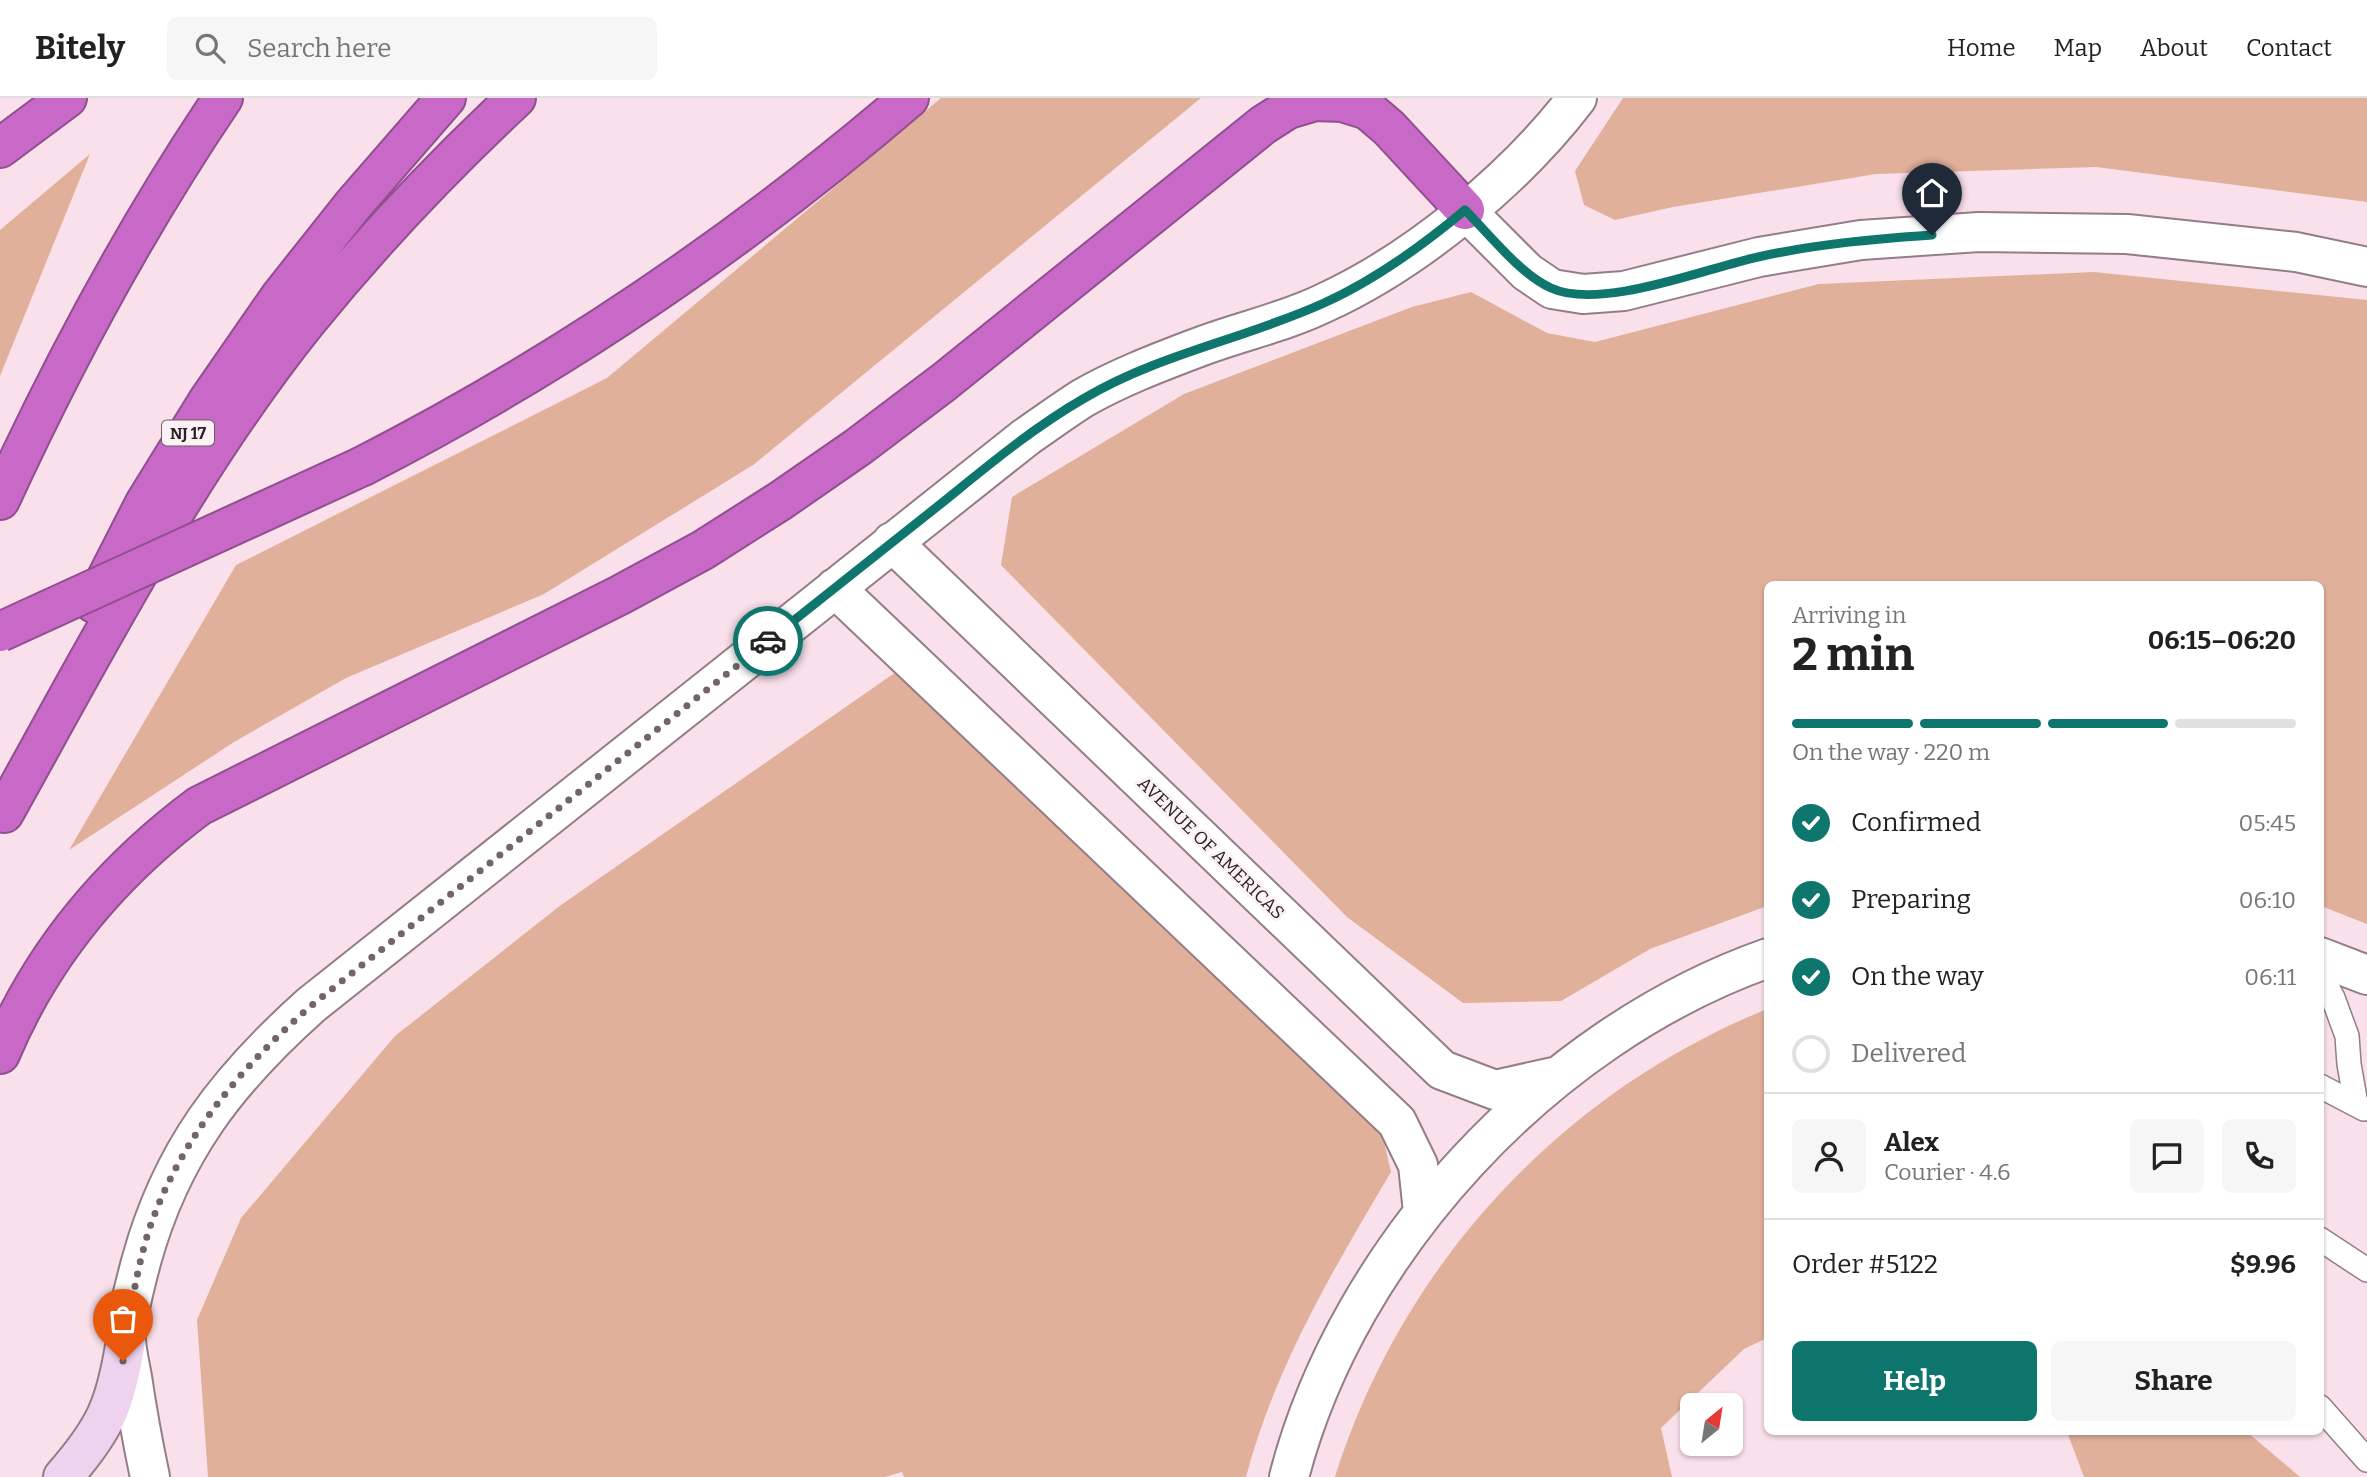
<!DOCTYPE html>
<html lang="en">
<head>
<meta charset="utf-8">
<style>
	:root { --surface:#fff; --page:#f6f6f6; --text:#222; --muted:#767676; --line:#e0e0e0; --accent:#0f766e }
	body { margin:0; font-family:Bitter,serif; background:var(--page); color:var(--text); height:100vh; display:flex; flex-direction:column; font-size:26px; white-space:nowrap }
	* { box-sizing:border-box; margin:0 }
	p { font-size:23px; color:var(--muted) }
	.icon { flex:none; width:38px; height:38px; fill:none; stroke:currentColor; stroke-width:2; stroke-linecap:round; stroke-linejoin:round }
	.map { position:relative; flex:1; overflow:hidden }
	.sheet { position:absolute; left:1764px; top:483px; width:560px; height:854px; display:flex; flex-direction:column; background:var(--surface); border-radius:10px; box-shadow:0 2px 5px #0004 }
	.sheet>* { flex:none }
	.needle { width:46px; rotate:30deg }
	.buttons { position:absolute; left:1680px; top:1295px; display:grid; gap:14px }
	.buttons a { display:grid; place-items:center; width:63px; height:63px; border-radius:10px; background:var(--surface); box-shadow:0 2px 5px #0004; font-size:35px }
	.pin { position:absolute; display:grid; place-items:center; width:60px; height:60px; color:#fff; margin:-72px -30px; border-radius:50% 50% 50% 0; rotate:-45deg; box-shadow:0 0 7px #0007 }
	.pin .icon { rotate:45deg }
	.courier { position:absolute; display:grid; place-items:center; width:70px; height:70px; margin:-35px; border:5px solid #0f766e; border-radius:50%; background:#fff; color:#222; box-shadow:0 2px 9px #0007 }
	.head em { font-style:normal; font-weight:700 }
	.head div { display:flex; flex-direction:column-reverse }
	.head { display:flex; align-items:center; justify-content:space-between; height:119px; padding:0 28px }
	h1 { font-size:46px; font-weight:700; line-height:52px }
	.bar { display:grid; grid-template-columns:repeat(4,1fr); gap:10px 7px; align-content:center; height:84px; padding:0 28px }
	.bar i { height:9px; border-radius:5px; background:var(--line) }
	.bar .selected { background:var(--accent) }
	.bar p { grid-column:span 4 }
	.line { display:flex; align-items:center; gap:18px; padding:0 28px; border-top:2px solid var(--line) }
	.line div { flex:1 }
	.round { display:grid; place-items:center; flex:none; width:74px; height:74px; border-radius:10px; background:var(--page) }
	ol { padding:0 28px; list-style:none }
	li { display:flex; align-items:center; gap:21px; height:77px }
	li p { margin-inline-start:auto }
	li .icon { padding:7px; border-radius:50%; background:var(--accent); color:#fff; stroke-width:4 }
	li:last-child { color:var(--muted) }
	li i { width:38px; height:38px; border:4px solid var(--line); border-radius:50% }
	.action { display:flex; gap:14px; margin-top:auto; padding:14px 28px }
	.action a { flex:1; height:80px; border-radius:10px; background:var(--accent); color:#fff; font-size:28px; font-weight:700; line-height:80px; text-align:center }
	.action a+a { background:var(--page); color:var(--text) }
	header { display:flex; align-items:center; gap:42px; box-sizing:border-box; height:98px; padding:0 35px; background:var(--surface); border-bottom:2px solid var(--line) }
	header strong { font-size:33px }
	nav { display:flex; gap:38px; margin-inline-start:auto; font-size:24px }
	.search { width:490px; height:63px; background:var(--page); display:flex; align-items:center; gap:18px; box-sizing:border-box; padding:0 24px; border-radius:10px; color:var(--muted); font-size:26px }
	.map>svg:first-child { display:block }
	.green { fill:#e0b09b }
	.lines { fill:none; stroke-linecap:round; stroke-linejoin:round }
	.lane-casing { stroke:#937d86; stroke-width:26 }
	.street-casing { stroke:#937d86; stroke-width:42 }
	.secondary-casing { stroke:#937d86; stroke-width:42 }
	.highway-casing { stroke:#904f8e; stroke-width:42 }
	.lane { stroke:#fff; stroke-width:23 }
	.street { stroke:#fff; stroke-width:38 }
	.secondary { stroke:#eed2ee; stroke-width:38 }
	.highway { stroke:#c868c7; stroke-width:38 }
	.highway-bridge-casing { stroke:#904f8e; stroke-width:42; stroke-linecap:butt }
	.highway-bridge { stroke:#c868c7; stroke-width:38 }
	.done { stroke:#726469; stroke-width:7; stroke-dasharray:0 12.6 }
	.route { stroke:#0f766e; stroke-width:9 }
	.labels { text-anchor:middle; stroke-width:6; stroke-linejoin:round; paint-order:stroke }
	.shield { fill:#fcf2f6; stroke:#686063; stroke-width:2 }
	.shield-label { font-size:16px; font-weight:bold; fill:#292124 }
	.street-label { font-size:18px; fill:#292124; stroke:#fcf2f6 }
</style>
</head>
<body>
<header>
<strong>Bitely</strong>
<div class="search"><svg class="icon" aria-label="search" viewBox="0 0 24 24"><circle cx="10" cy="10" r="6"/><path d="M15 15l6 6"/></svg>Search here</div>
<nav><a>Home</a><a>Map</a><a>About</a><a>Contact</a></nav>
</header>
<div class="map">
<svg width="2367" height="1379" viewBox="0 0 2367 1379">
	<rect width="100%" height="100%" fill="#f9e0ea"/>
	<path class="green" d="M941,0H1201L753,367L544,496L346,580L234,644L69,752L236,467L607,280Z
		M1623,0H2367V104L2096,69L1876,76L1673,109L1615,122L1584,107L1575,73Z
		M90,56L0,278V132Z
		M2094,174L2367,202V826L2321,808L2320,486H1768L1767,808L1650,851L1561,903L1463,905L1347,819L1001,467L1012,399L1184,296L1412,209L1471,194L1547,235L1595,244L1819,186Z
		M896,574L1383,1039L1391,1074C1333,1172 1275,1269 1246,1379H904L902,1374L885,1379H208L197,1222L241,1120L395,938L561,807Z
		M1767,911V1240L1744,1251L1661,1330L1672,1379H1335C1402,1166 1561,995 1767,911Z
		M2067,1334H2247L2300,1379H2084Z"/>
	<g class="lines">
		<defs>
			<path id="lane" d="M2320,875L2333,900L2347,938L2349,966L2356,1006
				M2320,988L2364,1011
				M2320,1141L2367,1172
				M2320,1309L2367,1362"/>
			<path id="street" d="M1465,112L1527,174L1552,191L1583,196L1624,193L1759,159L1861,142L1979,134L2127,136L2296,154L2367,169
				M892,444L1442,972L1495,992L1558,978
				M835,490L1397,1024L1418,1067L1423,1114
				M2320,859L2367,877
				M150,1379C143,1346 137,1313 132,1279C130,1268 127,1255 126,1243C126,1219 135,1187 141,1164C171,1054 227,982 311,907L1026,339C1045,326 1064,312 1083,300C1118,280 1157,265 1194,251C1237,234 1283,225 1324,205C1416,163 1516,80 1577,0
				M1289,1379C1348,1151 1546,938 1768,860"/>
			<path id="secondary" d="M63,1379C106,1330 116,1306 126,1242"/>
			<path id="highway" d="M0,50L67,0
				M363,368C560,267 741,144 909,0
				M0,402C64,263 137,127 223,0
				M94,505L145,405L208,303L280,199L353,107L446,0
				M4,715C96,550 188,371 306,224C371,144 441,70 516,0
				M0,956C42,856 112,773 199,708L620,497L703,452L780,403L858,349L944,284L1263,27L1288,11L1315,3L1342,4L1368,12L1389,30L1465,112"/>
		</defs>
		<use href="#lane" class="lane-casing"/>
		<use href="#street" class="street-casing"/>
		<use href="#secondary" class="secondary-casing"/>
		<use href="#highway" class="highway-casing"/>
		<use href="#lane" class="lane"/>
		<use href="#street" class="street"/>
		<use href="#secondary" class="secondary"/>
		<use href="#highway" class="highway"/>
		<defs>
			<path id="highway-bridge" d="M0,534L363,368"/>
		</defs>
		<use href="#highway-bridge" class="highway-bridge-casing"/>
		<use href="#highway-bridge" class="highway-bridge"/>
	</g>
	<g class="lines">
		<path class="done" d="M123,1263C130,1217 136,1170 151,1126C183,1037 242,968 312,907L768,543"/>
		<path class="route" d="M768,543C824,498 881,453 938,408C984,371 1031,331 1083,301C1158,256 1245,241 1324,205C1375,182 1422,148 1465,112C1490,137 1520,176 1551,190C1601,213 1706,170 1758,159C1816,146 1874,141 1932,137"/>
	</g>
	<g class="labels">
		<rect class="shield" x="162" y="322.5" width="52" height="25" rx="5"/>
		<g class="shield-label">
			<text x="188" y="341">NJ 17</text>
		</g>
		<g class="street-label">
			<text transform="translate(1211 750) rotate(44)" y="6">AVENUE OF AMERICAS</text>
		</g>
	</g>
</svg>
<div class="buttons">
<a><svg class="needle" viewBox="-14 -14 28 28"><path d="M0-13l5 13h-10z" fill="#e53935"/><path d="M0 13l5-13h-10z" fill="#767676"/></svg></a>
</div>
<div class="pin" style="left:123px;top:1263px;background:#ea580c"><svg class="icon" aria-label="bag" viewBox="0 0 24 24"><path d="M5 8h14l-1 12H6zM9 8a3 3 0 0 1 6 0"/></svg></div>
<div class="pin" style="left:1932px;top:137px;background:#1f2937"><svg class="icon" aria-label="home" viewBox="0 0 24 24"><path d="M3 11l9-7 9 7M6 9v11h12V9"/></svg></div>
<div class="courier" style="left:768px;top:543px"><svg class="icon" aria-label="car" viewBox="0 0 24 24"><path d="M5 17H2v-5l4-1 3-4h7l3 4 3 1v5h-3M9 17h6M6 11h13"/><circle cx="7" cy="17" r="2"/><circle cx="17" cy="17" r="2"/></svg></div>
<section class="sheet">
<div class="head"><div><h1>2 min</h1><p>Arriving in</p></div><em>06:15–06:20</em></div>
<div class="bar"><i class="selected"></i><i class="selected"></i><i class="selected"></i><i></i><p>On the way · 220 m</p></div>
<ol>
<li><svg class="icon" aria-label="check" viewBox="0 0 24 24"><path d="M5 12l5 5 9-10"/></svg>Confirmed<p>05:45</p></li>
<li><svg class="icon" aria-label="check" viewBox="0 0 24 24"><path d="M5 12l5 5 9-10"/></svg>Preparing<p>06:10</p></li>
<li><svg class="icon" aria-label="check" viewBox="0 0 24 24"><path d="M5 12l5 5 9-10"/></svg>On the way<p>06:11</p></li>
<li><i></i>Delivered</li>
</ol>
<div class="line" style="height:126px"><a class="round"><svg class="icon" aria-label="person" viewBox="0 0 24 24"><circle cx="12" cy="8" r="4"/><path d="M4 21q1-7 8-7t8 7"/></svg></a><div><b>Alex</b><p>Courier · 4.6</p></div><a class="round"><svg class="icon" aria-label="chat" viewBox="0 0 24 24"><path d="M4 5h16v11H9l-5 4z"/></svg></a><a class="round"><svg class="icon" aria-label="phone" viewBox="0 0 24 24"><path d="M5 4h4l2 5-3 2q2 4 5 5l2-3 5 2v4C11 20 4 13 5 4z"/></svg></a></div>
<div class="line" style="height:91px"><div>Order #5122</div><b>$9.96</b></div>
<div class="action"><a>Help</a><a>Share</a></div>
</section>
</div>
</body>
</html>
